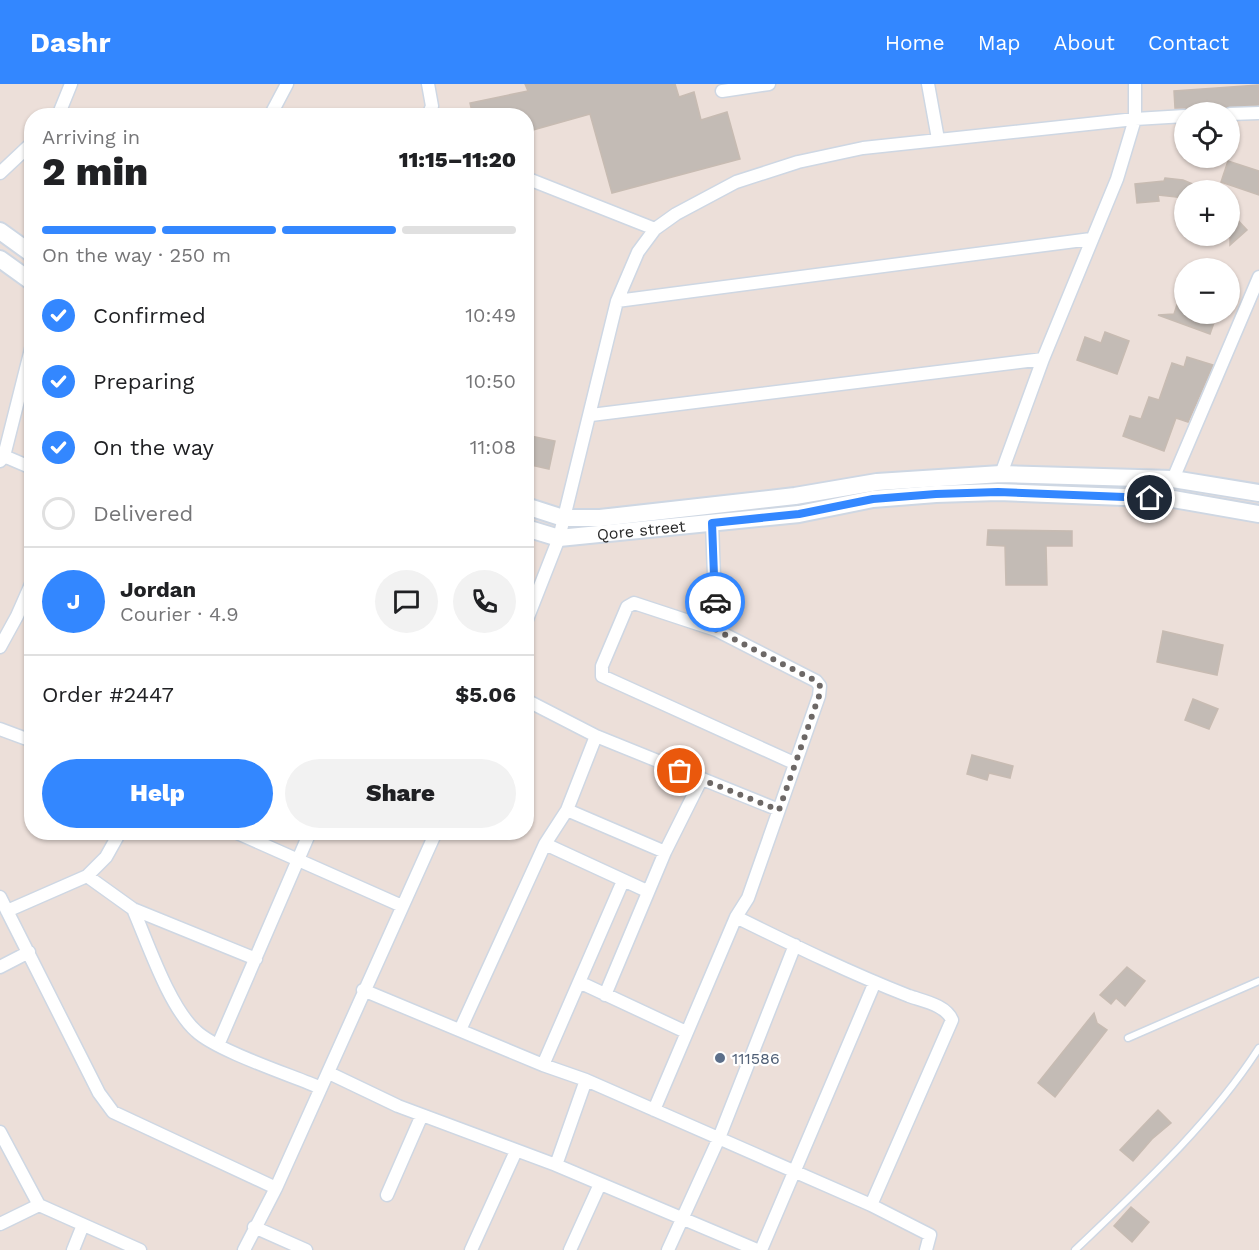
<!DOCTYPE html>
<html lang="en">
<head>
<meta charset="utf-8">
<style>
	:root { --surface:#fff; --page:#f2f2f2; --text:#202124; --muted:#757577; --line:#e0e0e0; --accent:#3387ff }
	body { margin:0; font-family:"Work Sans",sans-serif; background:var(--page); color:var(--text); height:100vh; display:flex; flex-direction:column; font-size:22px; white-space:nowrap }
	* { box-sizing:border-box; margin:0 }
	p { font-size:20px; color:var(--muted) }
	.icon { flex:none; width:33px; height:33px; fill:none; stroke:currentColor; stroke-width:2; stroke-linecap:round; stroke-linejoin:round }
	.map { position:relative; flex:1; overflow:hidden }
	.side { position:absolute; left:24px; top:24px; width:510px; height:732px; display:flex; flex-direction:column; background:var(--surface); border-radius:24px; box-shadow:0 2px 4px #0004 }
	.side>* { flex:none }
	.tools { position:absolute; left:1174px; top:18px; display:grid; gap:12px }
	.tools a { display:grid; place-items:center; width:66px; height:66px; border-radius:50%; background:var(--surface); box-shadow:0 2px 4px #0004; font-size:30px }
	.pin { position:absolute; display:grid; place-items:center; width:51px; height:51px; color:#fff; margin:-26px; border:3px solid #fff; border-radius:50%; box-shadow:0 2px 6px #0007 }
	.courier { position:absolute; display:grid; place-items:center; width:60px; height:60px; margin:-30px; border:4px solid #3387ff; border-radius:50%; background:#fff; color:#222; box-shadow:0 2px 8px #0007 }
	.head em { font-style:normal; font-weight:800 }
	.head div { display:flex; flex-direction:column-reverse }
	.head { display:flex; align-items:center; justify-content:space-between; height:102px; padding:0 18px }
	h1 { font-size:39px; font-weight:800; line-height:45px }
	.bar { display:grid; grid-template-columns:repeat(4,1fr); gap:9px 6px; align-content:center; height:72px; padding:0 18px }
	.bar i { height:8px; border-radius:4px; background:var(--line) }
	.bar .on { background:var(--accent) }
	.bar p { grid-column:span 4 }
	.line { display:flex; align-items:center; gap:15px; padding:0 18px; border-top:2px solid var(--line) }
	.line div { flex:1 }
	.round { display:grid; place-items:center; flex:none; width:63px; height:63px; border-radius:32px; background:var(--page) }
	ol { padding:0 18px; list-style:none }
	li { display:flex; align-items:center; gap:18px; height:66px }
	li p { margin-inline-start:auto }
	li .icon { padding:6px; border-radius:50%; background:var(--accent); color:#fff; stroke-width:4 }
	li:last-child { color:var(--muted) }
	li i { width:33px; height:33px; border:3px solid var(--line); border-radius:50% }
	.action { display:flex; gap:12px; margin-top:auto; padding:12px 18px }
	.action a { flex:1; height:69px; border-radius:36px; background:var(--accent); color:#fff; font-size:24px; font-weight:800; line-height:69px; text-align:center }
	.action a+a { background:var(--page); color:var(--text) }
	header { display:flex; align-items:center; gap:36px; box-sizing:border-box; height:84px; padding:0 30px; background:var(--accent); color:#fff }
	header strong { font-size:28px }
	nav { display:flex; gap:33px; margin-inline-start:auto; font-size:21px }
	.map>svg:first-child { display:block }
	.building { fill:#c3bbb5; stroke:#c7bbb2; stroke-width:1.5 }
	.lines { fill:none; stroke-linecap:round; stroke-linejoin:round }
	.lane-casing { stroke:#ced7e3; stroke-width:9 }
	.street-casing { stroke:#ced7e3; stroke-width:15 }
	.secondary-casing { stroke:#ced7e3; stroke-width:20 }
	.lane { stroke:#fff; stroke-width:6 }
	.street { stroke:#fff; stroke-width:12 }
	.secondary { stroke:#fff; stroke-width:16 }
	.done { stroke:#6d6866; stroke-width:6; stroke-dasharray:0 10.8 }
	.route { stroke:#3387ff; stroke-width:8 }
	.service-dot { fill:#5c6f8a; stroke:#fff; stroke-width:2 }
	.labels { text-anchor:middle; stroke-width:4.5; stroke-linejoin:round; paint-order:stroke }
	.street-label { font-size:16px; fill:#282828; stroke:#fff }
	.service-label { font-size:16px; fill:#4e5e75; stroke:#fff; text-anchor:start }
</style>
</head>
<body>
<header>
<strong>Dashr</strong>
<nav><a>Home</a><a>Map</a><a>About</a><a>Contact</a></nav>
</header>
<div class="map">
<svg width="1259" height="1166" viewBox="0 0 1259 1166">
	<rect width="100%" height="100%" fill="#ecdfd9"/>
	<path class="building" d="M525,0H675L679,13L694,8L701,36L727,28L740,75L612,109L590,30L526,48V32H473L470,19L528,7Z
		M1259,1V21L1192,27L1185,24H1175L1174,7Z
		M1228,77L1259,87V111L1221,98Z
		M1165,94L1183,96L1207,106H1185V114L1158,111L1159,117L1137,119L1135,100L1164,97Z
		M1230,128L1247,146L1230,161Z
		M1183,202L1185,230H1217L1210,250L1158,231L1174,230Z
		M1105,248L1129,257L1117,290L1077,276L1085,253L1101,259Z
		M1187,273L1213,281L1188,338L1176,334L1164,367L1123,352L1130,332L1141,335L1149,313L1159,316L1172,279L1184,283Z
		M526,351L555,357L549,385L526,380Z
		M988,446L1072,447V462H1046L1047,501H1006L1005,462L987,461Z
		M1163,547L1223,561L1217,591L1157,578Z
		M1193,615L1218,625L1209,645L1185,636Z
		M972,671L1013,682L1010,694L989,689L987,696L967,690Z
		M1127,883L1145,897L1125,922L1116,914L1111,920L1100,911Z
		M1094,929L1097,939L1107,946L1055,1013L1038,999Z
		M1158,1026L1171,1039L1152,1055L1133,1077L1120,1066Z
		M1131,1123L1149,1138L1132,1158L1114,1142Z"/>
	<g class="lines">
		<defs>
			<path id="lane" d="M1128,954L1259,897
				M1075,1166C1140,1104 1210,1040 1259,964"/>
			<path id="street" d="M928,0L938,55
				M722,7L769,0
				M1230,30L1259,29
				M58,32L71,0
				M270,32L287,0
				M428,32L432,22L428,0
				M0,89L32,59
				M526,94L655,145
				M617,217L1091,155
				M591,331L1043,275
				M4,372L32,384
				M0,377L4,372L32,261
				M1001,390L1043,275L1117,95L1135,35V0
				M1173,395L1259,193
				M712,439L716,546
				M526,538L559,454L617,217L638,168L655,145L676,130L736,98L798,78L863,64L1135,35L1185,32
				M0,563L17,532L32,498
				M526,616L596,652L779,726
				M0,645L32,657
				M567,726L665,768
				M235,748L402,822
				M545,760L647,807
				M87,792L133,825L256,875
				M0,813L99,1009L113,1028L276,1104
				M133,825C148,859 169,923 196,947C217,967 291,991 321,1004
				M7,827L87,792L106,773L120,748
				M736,833C793,861 850,889 909,912C923,917 946,921 952,936L871,1121
				M0,883L29,868
				M579,898L686,948
				M363,906L543,981L586,996L871,1121L930,1151L926,1166
				M605,911L665,768L701,696
				M460,946L545,760L567,726L596,652
				M218,961L310,748
				M543,981L623,797
				M329,989L398,1022L556,1081L757,1166
				M654,1026L736,833L748,814L819,612L820,602L816,597L716,546L634,519L627,523L602,582V592L794,679
				M0,1048L39,1121L140,1166
				M556,1081L586,996
				M387,1111L422,1031
				M0,1140L39,1121
				M254,1143L306,1166
				M73,1166L83,1141
				M244,1166L276,1104L436,748
				M471,1166L516,1067
				M570,1166L600,1100
				M668,1166L719,1054L795,861
				M761,1166L875,898"/>
			<g id="secondary">
				<path d="M0,147L32,170"/>
				<path d="M0,175L32,198"/>
				<path d="M526,422L563,434H600L795,412L877,398L1001,390L1173,395L1259,409"/>
				<path id="s1" d="M526,444L559,454L799,430L873,415L936,410L998,408L1173,415L1259,430"/>
			</g>
		</defs>
		<use href="#lane" class="lane-casing"/>
		<use href="#street" class="street-casing"/>
		<use href="#secondary" class="secondary-casing"/>
		<use href="#lane" class="lane"/>
		<use href="#street" class="street"/>
		<use href="#secondary" class="secondary"/>
	</g>
	<g class="lines">
		<path class="done" d="M680,687L779,726L819,612L820,602L816,597L716,546L715,518"/>
		<path class="route" d="M715,518L712,439L799,430L873,415L936,410L998,408L1150,414"/>
	</g>
	<circle class="service-dot" cx="720" cy="974" r="6"/>
	<g class="labels">
		<g class="street-label">
			<text dy="6" stroke="none"><textPath href="#s1" startOffset="117">Qore street</textPath></text>
		</g>
		<g class="service-label">
			<text x="732" y="980">111586</text>
		</g>
	</g>
</svg>
<div class="tools">
<a><svg class="icon" aria-label="locate" viewBox="0 0 24 24"><circle cx="12" cy="12" r="6"/><path d="M12 2v4M12 18v4M2 12h4M18 12h4"/></svg></a>
<a>+</a>
<a>−</a>
</div>
<div class="pin" style="left:680px;top:687px;background:#ea580c"><svg class="icon" aria-label="bag" viewBox="0 0 24 24"><path d="M5 8h14l-1 12H6zM9 8a3 3 0 0 1 6 0"/></svg></div>
<div class="pin" style="left:1150px;top:414px;background:#1f2937"><svg class="icon" aria-label="home" viewBox="0 0 24 24"><path d="M3 11l9-7 9 7M6 9v11h12V9"/></svg></div>
<div class="courier" style="left:715px;top:518px"><svg class="icon" aria-label="car" viewBox="0 0 24 24"><path d="M5 17H2v-5l4-1 3-4h7l3 4 3 1v5h-3M9 17h6M6 11h13"/><circle cx="7" cy="17" r="2"/><circle cx="17" cy="17" r="2"/></svg></div>
<section class="side">
<div class="head"><div><h1>2 min</h1><p>Arriving in</p></div><em>11:15–11:20</em></div>
<div class="bar"><i class="on"></i><i class="on"></i><i class="on"></i><i></i><p>On the way · 250 m</p></div>
<ol>
<li><svg class="icon" aria-label="check" viewBox="0 0 24 24"><path d="M5 12l5 5 9-10"/></svg>Confirmed<p>10:49</p></li>
<li><svg class="icon" aria-label="check" viewBox="0 0 24 24"><path d="M5 12l5 5 9-10"/></svg>Preparing<p>10:50</p></li>
<li><svg class="icon" aria-label="check" viewBox="0 0 24 24"><path d="M5 12l5 5 9-10"/></svg>On the way<p>11:08</p></li>
<li><i></i>Delivered</li>
</ol>
<div class="line" style="height:108px"><b class="round" style="background:var(--accent);color:#fff">J</b><div><b>Jordan</b><p>Courier · 4.9</p></div><a class="round"><svg class="icon" aria-label="chat" viewBox="0 0 24 24"><path d="M4 5h16v11H9l-5 4z"/></svg></a><a class="round"><svg class="icon" aria-label="phone" viewBox="0 0 24 24"><path d="M5 4h4l2 5-3 2q2 4 5 5l2-3 5 2v4C11 20 4 13 5 4z"/></svg></a></div>
<div class="line" style="height:78px"><div>Order #2447</div><b>$5.06</b></div>
<div class="action"><a>Help</a><a>Share</a></div>
</section>
</div>
</body>
</html>
